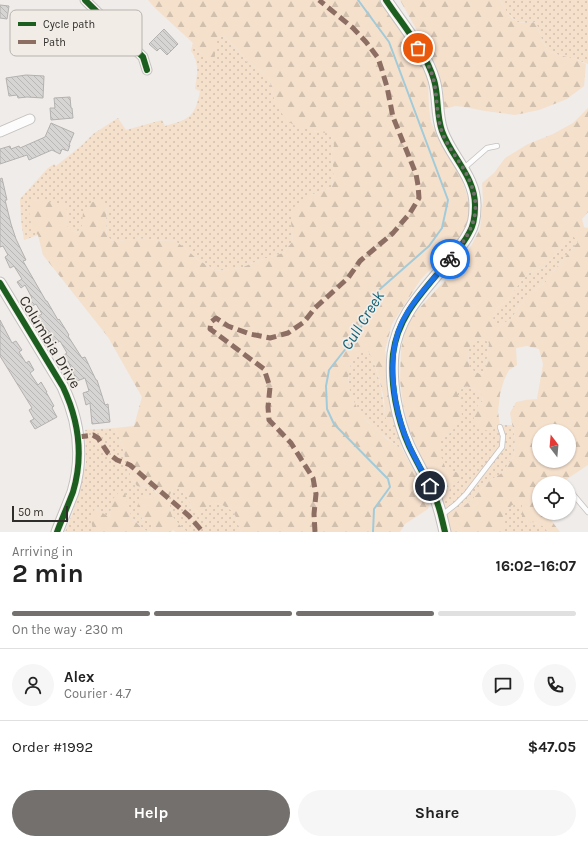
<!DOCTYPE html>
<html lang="en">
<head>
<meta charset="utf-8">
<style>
	:root { --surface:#fff; --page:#f6f6f6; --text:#222; --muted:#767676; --line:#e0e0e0; --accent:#73706e }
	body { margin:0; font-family:Karla,sans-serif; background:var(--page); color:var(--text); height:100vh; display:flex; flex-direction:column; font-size:15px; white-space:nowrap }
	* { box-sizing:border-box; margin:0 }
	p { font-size:13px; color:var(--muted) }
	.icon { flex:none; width:22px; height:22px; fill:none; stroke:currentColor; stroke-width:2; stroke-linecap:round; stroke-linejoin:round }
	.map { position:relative; height:532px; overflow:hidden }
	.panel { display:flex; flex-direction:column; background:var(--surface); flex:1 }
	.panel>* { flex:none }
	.needle { width:26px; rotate:344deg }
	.buttons { position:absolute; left:532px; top:424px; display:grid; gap:8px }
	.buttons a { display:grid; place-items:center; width:44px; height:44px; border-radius:50%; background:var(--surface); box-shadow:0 1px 3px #0004; font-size:20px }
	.scale { position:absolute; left:12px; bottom:10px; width:56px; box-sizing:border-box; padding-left:4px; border:2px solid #302e2b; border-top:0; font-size:11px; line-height:14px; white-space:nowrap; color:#302e2b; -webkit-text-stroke:3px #f2ece6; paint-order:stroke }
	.pin { position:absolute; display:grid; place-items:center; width:34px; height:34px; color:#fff; margin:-17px; border:2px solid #fff; border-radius:50%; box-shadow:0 1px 4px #0007 }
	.courier { position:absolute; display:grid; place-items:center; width:40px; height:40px; margin:-20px; border:3px solid #1a73e8; border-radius:50%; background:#fff; color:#222; box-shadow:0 1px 5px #0007 }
	.head em { font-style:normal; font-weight:700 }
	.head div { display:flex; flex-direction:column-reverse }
	.head { display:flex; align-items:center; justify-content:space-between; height:68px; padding:0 12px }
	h1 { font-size:26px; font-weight:700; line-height:30px }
	.bar { display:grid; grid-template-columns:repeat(4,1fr); gap:6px 4px; align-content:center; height:48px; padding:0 12px }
	.bar i { height:5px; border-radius:3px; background:var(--line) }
	.bar .selected { background:var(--accent) }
	.bar p { grid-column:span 4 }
	.line { display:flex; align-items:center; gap:10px; padding:0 12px; border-top:1px solid var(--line) }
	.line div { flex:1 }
	.round { display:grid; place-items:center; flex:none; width:42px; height:42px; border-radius:21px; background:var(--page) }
	.primary-button { display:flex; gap:8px; margin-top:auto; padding:8px 12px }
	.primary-button a { flex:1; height:46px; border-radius:24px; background:var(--accent); color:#fff; font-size:16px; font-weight:700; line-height:46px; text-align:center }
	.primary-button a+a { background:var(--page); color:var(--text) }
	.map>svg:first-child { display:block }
	.grass { fill:url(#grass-dots) }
	.forest { fill:url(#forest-firs); fill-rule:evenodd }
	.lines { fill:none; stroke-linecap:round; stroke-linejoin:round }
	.stream { stroke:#a2cbda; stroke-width:2 }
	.building { fill:url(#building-back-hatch); stroke:#b4b2b0 }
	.service-casing { stroke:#c4c1bf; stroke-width:6 }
	.minor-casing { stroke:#c4c1bf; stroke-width:11 }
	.tertiary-casing { stroke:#c4c1bf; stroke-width:13 }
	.service { stroke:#fdfcfc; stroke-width:4.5 }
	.minor { stroke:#fdfcfc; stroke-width:9 }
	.tertiary { stroke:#fdfcfc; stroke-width:11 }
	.quiet { stroke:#8d6e63; stroke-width:5; stroke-dasharray:10 5; stroke-linecap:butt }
	.cycleway-casing { stroke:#f2ece6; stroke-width:8 }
	.cycleway { stroke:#1b5e20; stroke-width:6 }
	.done { stroke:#73706e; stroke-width:4; stroke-dasharray:0 7.2 }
	.route { stroke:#1a73e8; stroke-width:5 }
	.labels { text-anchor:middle; stroke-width:3.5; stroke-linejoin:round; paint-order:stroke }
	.street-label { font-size:15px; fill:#302e2b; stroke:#f2ece6 }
	.water-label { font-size:16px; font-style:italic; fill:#0f6076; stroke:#f2ece6 }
	.key { fill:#f2ece6; stroke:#b8b3ae; stroke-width:1 }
	.key-label { font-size:11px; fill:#302e2b }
</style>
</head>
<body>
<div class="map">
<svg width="588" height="532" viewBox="0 0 588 532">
	<defs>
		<pattern id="grass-dots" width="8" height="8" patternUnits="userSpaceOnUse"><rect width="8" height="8" fill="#f5e0cc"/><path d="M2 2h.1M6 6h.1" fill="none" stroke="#d2c0af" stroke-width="1.8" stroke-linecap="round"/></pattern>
		<pattern id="forest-firs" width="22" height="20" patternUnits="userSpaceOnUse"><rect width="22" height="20" fill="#f5e0cc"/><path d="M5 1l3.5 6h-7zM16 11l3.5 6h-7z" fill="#d2c0af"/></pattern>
		<pattern id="building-back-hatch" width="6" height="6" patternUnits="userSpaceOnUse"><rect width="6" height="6" fill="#d7d5d3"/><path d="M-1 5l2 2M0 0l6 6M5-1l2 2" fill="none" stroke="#b9b7b5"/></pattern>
	</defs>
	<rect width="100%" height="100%" fill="#efece9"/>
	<path class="grass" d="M500,0H588V64L575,59L559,55L548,51L542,40L536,22L529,23L517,22L507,12Z
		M224,36L237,49L247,62L260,70L269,78L275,102L314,131L330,133L334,145L331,155L334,171L332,187L311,195L291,223L293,241L283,253L257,261L241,268L217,271L198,260L184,247L173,240C162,241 157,240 147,239C136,238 125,240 114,242L107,236L106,221L107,207L82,226L77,233C65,228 66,223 68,211L44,202L34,200L32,229L38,235L24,240L21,220L20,199L48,168L54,164L56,166L81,146L93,134L118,118L126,130L162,120L165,126C190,119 195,117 200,91L195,89C197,75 200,63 191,51L192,46L202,54L215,56V39Z
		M573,235L578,242L560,263L545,283L537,288L519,306L512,318L500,326H494L493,318L497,308L507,301L519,284L528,273L543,268L555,255L563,245Z
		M484,339L489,343C488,353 486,362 485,372L480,374L470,369C467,352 465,342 484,339Z
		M361,351H368C378,366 383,397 385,415L396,423L402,449C377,432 343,407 349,372C350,369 350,365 351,363C353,359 358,355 361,351Z
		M466,386L481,392L483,401L478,405L500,425H512L515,439L514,456L502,473L486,483L473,499L465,505L446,512L441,496H447L450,488L459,473L446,470L441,457V441L452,431L461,402L457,392Z
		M115,428L123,446L125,458L131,477L137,486L141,487L151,486L157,494L153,498L144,497L142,519L151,522L152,532C144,532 134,521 130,514C129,511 128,507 127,504L111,501V509L109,517L95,508L93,530L95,532H65L73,512L86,463L85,430Z
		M173,489H179L188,497L191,507L200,514C210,503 213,499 227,508C230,509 233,511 234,514C238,519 238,526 241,532H188L183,529L172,516L168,498Z
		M512,505H522L533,522L543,526L548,532H503V515Z"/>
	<path class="forest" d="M148,0H379L405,36L425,69L428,80L429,108L431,122L437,135L459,170L470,205V216L463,236L421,279L392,324L385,350L396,423L393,425C392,424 389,423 388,422C383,416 385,407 384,400C382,387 375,361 368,351H361L351,363L348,379L350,392L357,408L367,421L387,439L402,449L430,499L428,509L405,524L400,532H241C238,526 238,519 234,514C233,511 230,509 227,508C214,499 210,503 200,514L191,507L188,497L179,489H173L168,498L172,516L183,529L188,532H176L173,530L171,532H152L151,523C137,517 137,514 139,500L144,497L153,498L157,493L151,486L141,487L137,486L131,477L125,458L123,446L115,428L134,426L142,397L108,337L43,255L38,235L32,229L28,206L34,200L62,204L68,211C66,223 65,228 77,233L82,226L83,212L90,203L101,199L107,207L106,221L107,236L114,242C125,240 136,238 147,239C157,240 162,241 173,240L184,247L198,260L217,271L241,268L257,261L283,253L293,241L291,223L294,207L311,195L332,187L334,171L331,155L334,145L330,134L297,127L286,120L275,102L269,78L260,70L247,62L237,49L224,36L215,39V56L212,62L192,46L193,43L155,8Z
		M400,0H500C504,7 509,17 516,21C521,24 531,23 536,22L542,40L548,51L559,55L575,59L586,64L584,86L567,99L539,110L515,115L485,111L465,107L455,106L442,110L443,89L434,61Z
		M588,108V212L582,219L584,227L588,228V465L561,483H539V513H548V516L560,532H548L543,526L533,522L526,524L522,520V505H512L503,515V532H451L446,512L465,505L473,499L486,483L502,473L514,456L515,439L510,413L516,402L526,400L537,399L543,364L539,349L527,346L516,348L517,365L509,370L504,380L500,394L498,412L500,425L491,431L478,429L473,416L478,405L483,401L481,392L466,386L457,392L461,402L462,418L452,431L441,441V457L446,469L459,473L460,480L450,488L448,496H441L431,478L409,429L403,404L400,380L401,349L405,331L413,315L463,261L480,229L483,200L482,183L494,173L505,158L528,144L553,134L573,123ZM573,236L578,242L560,263L545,283L537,288L530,294L519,306L512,318L500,326H495L493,318L497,308L507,301L519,284L528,273L543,268L555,255L563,245ZM484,339L489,343C488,353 486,362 485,372L480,374L470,369C467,353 465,342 484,339ZM539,431H569V461H539Z
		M120,491L125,492C129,513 130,520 148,532H95L93,531L91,519L95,508L109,517L111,509V501Z"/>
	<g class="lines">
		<path class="stream" d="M358,0L389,42L448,200L442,228L429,246L379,290L358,333L329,370L326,386L327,409L334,424L388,479L390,487L374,509L373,532"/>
	</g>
	<path class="building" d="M0,5L9,6L7,19L0,18Z
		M164,29L178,44L167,55L160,48L157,51L149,44Z
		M26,75L44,76L43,98L27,97L18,98L17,95L9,96L6,78Z
		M70,97L71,108H72L73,118L51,120L50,108H55L54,98Z
		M51,123L74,133L69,145H70L68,151L62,149L60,154L52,150L29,160L27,155L0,164V149L10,146L11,149L19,146L20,148L45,137Z
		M2,178L7,200H5L11,224L16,239L26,260L23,261L46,301H47L58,320L59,319L69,335L68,336L82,358L85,357L96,380H97L105,405L108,404L110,422L92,424L90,403L86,405L83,393L89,391L85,378L77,381L68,361L66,362L62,356L67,353L60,341L55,344L43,325L38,316L42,314L36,304L32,306L28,300L32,298L25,285L21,288L17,282L22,279L14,266L10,268L5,257L8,255L3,246L0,247V179Z
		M0,320L12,343L16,341L22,350L19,352L26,363L29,361L34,370L30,373L38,385L41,382L47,392H46L54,406L52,408L57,417L35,429L30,421L34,419L29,410L32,408L0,356Z"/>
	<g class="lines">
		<defs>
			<path id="service" d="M463,169L487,148L497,146
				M571,492L588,512
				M442,515L456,504L466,494L502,447L503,436L500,427"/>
			<path id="minor" d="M85,0L143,57L147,70
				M0,132L30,119"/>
			<path id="tertiary" d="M386,0C402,24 426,52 434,80C439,96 436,114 442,131C451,157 476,177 475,207C475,216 474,225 469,233C464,243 457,251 449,260C425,290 398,314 393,354C390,384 397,419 409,446C417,463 427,480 435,497C440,508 442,520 445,532
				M0,283L63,387C79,421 84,455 73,492C68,505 62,519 57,532"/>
		</defs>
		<use href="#service" class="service-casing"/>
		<use href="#minor" class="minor-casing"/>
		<use href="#tertiary" class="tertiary-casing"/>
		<use href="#service" class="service"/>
		<use href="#minor" class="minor"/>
		<use href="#tertiary" class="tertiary"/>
		<path class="quiet" d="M78,437L93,435L98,438L108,453L117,460L130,465L189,516L203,532
			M315,532L314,514L316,494L313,478L291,443L269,420L268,407L270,387L264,369L210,329L211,322L216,318L228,326L250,334L270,338L288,333L304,322L315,308L348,278L360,261L393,233L410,213L419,198L418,185L416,174L393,117L387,87L382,70L378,58L366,42L353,28L319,0"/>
		<defs>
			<path id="cycleway" d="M85,0L143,57L147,70
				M386,0C402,24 426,52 434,80C439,96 436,114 442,131C451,157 476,177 475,207C475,216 474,225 469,233C464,243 457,251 449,260C425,290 398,314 393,354C390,384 397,419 409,446C417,463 427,480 435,497C440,508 442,520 445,532
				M0,283L63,387C79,421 84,455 73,492C68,505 62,519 57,532"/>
		</defs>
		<use href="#cycleway" class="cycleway-casing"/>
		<use href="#cycleway" class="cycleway"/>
	</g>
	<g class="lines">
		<path class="done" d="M418,48C426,60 433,72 435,87C437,101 437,115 441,129C445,142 454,154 462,166C485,205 477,227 450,259"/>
		<path class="route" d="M430,486C423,472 415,459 409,445C393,409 385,356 403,320C415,297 434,279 450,259"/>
	</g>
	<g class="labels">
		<g class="street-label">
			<text transform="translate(50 342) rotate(59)" y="5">Columbia Drive</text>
		</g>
		<g class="water-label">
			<text transform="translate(362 320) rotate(-58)" y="6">Cull Creek</text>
		</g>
	</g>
	<rect x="10" y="10" width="132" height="46" rx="6" class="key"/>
	<rect x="18" y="22" width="18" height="4" fill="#1b5e20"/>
	<rect x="18" y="40" width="18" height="4" fill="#8d6e63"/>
	<g class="key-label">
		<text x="43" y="28">Cycle path</text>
		<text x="43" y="46">Path</text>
	</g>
</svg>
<div class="buttons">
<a><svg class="needle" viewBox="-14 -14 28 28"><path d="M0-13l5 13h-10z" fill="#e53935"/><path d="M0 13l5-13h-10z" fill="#767676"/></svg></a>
<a><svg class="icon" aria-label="locate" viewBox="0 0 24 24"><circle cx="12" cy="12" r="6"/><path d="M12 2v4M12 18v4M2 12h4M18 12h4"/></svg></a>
</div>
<div class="scale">50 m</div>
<div class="pin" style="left:418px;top:48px;background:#ea580c"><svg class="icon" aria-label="bag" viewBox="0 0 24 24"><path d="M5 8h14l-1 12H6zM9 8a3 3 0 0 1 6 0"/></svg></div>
<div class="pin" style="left:430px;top:486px;background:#1f2937"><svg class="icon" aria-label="home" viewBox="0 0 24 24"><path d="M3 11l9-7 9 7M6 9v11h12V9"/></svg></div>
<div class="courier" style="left:450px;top:259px"><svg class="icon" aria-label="bike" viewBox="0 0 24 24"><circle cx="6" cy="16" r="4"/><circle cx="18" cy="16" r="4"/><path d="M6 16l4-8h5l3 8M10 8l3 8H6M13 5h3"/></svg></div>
</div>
<section class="panel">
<div class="head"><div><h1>2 min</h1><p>Arriving in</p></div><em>16:02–16:07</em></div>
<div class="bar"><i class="selected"></i><i class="selected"></i><i class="selected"></i><i></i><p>On the way · 230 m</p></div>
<div class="line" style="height:72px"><a class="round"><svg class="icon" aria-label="person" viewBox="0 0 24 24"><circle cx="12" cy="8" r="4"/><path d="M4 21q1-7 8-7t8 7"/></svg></a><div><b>Alex</b><p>Courier · 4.7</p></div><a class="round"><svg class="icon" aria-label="chat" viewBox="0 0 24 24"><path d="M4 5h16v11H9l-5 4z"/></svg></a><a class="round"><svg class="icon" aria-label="phone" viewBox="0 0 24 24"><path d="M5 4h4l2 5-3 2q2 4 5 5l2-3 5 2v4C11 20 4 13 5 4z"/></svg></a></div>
<div class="line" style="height:52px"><div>Order #1992</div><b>$47.05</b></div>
<div class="primary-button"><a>Help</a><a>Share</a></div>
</section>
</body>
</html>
